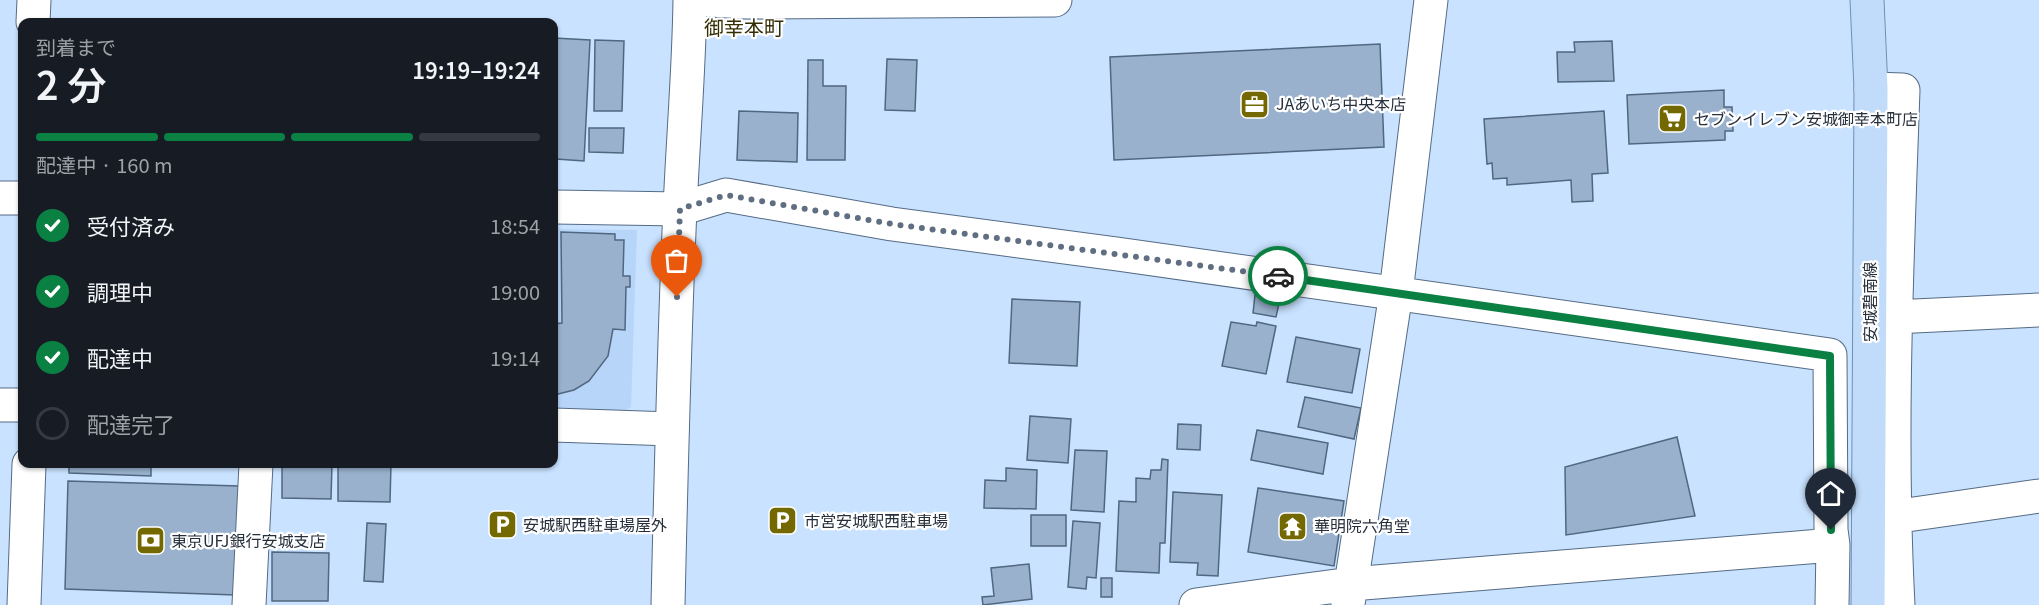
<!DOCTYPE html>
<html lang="ja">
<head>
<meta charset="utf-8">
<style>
	:root { --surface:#171b24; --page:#20242c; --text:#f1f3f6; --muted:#9ea1a6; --line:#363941; --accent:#0b8043 }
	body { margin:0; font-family:Georgia,"Noto Sans JP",serif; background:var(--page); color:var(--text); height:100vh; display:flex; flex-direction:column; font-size:22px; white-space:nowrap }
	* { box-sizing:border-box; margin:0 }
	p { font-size:20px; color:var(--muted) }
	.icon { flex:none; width:33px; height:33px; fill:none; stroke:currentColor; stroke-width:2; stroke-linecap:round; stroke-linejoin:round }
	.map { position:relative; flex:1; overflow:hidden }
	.panel { position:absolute; left:18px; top:18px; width:540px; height:450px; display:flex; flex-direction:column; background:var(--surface); border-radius:12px; box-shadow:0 2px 4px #0004 }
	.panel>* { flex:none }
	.pin { position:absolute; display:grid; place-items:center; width:51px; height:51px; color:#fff; margin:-62px -26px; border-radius:50% 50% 50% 0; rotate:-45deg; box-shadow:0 0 6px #0007 }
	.pin .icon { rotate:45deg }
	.courier { position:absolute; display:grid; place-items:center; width:60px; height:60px; margin:-30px; border:4px solid #0b8043; border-radius:50%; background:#fff; color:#222; box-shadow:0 2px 8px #0007 }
	.overview em { font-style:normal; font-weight:600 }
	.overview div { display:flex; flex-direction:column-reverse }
	.overview { display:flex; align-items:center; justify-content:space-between; height:102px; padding:0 18px }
	h1 { font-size:39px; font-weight:600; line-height:45px }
	.bar { display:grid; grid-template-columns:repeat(4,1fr); gap:9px 6px; align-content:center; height:72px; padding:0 18px }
	.bar i { height:8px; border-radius:4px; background:var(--line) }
	.bar .current { background:var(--accent) }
	.bar p { grid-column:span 4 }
	ol { padding:0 18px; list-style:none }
	li { display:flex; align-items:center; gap:18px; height:66px }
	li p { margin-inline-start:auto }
	li .icon { padding:6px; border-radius:50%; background:var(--accent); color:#fff; stroke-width:4 }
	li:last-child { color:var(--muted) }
	li i { width:33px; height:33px; border:3px solid var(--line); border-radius:50% }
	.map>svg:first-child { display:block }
	.built { fill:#b7d5f8 }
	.building { fill:#99b1cd; stroke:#516780; stroke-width:1.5 }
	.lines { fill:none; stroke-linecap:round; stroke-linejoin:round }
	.minor-casing { stroke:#556b84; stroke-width:35 }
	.tertiary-casing { stroke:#556b84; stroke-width:35 }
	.primary-casing { stroke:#6f8fb5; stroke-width:35 }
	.minor { stroke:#fff; stroke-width:33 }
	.tertiary { stroke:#fff; stroke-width:33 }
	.primary { stroke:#c1dbfa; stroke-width:33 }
	.done { stroke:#5f6e80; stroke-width:6; stroke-dasharray:0 10.8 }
	.route { stroke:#0b8043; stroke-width:8 }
	.labels { text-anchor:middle; stroke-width:4.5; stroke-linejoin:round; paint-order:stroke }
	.poi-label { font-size:16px; fill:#262f3b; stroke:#fff; text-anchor:start }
	.street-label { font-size:16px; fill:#262f3b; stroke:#fff }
	.quarter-label { font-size:20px; fill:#332e03; stroke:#fff }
</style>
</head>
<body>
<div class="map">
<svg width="2039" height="605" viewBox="0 0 2039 605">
	<rect width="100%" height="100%" fill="#c9e2ff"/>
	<path class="built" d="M554,229L637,230L631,407L618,415L554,413Z"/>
	<path class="building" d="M554,38L590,40L584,161L556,159L557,130H554Z
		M595,40L624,41L622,111H594Z
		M1612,41L1614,81L1558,82L1557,52H1575L1574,42Z
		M1380,44L1384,147L1114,160L1110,57Z
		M887,59L917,60L915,111L885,110Z
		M808,60H823V86H846L845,160H807Z
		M1724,90V107H1732L1733,131H1725V140L1629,144L1627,95Z
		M739,111L798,113L797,162L737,160Z
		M1604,111L1608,173L1592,174L1593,201L1572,202L1571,180L1507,185V178L1493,179L1492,163L1487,164L1484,119Z
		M589,128H624L623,153L589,152Z
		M561,232L615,234V240H624L623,276H630V287H626L625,330L613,329L608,356L589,381L574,390L554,395V324L562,323Z
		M1255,295L1280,299L1276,317L1253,313Z
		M1012,299L1080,302L1077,366L1009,363Z
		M1231,322L1256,326L1257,322L1276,326L1266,374L1222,366Z
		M1296,337L1360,349L1352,393L1287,382Z
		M1305,397L1361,408L1354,439L1298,427Z
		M1030,416L1071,419L1068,463L1027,460Z
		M1178,424L1201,425L1200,450L1177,449Z
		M1257,430L1328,443L1323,474L1251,460Z
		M1677,437L1695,516L1566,535L1565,467Z
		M1075,450L1107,451L1104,512L1071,510Z
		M1162,459L1168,460L1165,543H1160L1159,573L1116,571L1119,501L1136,502V478L1150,479L1151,470H1161Z
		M69,464H151V476L69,473Z
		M282,464H332L331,499L282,498Z
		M338,464H391L390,502L338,501Z
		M1006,468L1037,470L1036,509L984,508L985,480L1006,481Z
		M68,481L239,486L235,595L65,589Z
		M1258,488L1344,501L1334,566L1248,552Z
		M1173,492L1222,495L1218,576L1197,575L1198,563L1170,562Z
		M1031,515H1066V546H1031Z
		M1073,521L1100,523L1096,578L1087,577L1086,589L1068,587Z
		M367,523L386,524L383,582L364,581Z
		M272,552L329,553L328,601H272Z
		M1029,564L1032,599L983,605L982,597L994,596L991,568Z
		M1101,578H1112V597H1101Z"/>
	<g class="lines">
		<defs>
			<path id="minor" d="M1871,89L1903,90C1897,262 1889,433 1898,605
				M0,198H22
				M554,207L680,209L726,195L892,224L1117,254L1830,355L1831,530L1833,545
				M1894,317L2039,310
				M0,405H22
				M554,425L672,429
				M1893,517L2039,496
				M1348,604L1396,293L1431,0
				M24,605L29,464
				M249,605L256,464
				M1196,605L1351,584L1833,545L1832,605"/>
			<path id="tertiary" d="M709,0L747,2L1055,0
				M33,22L34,0
				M668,605C671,473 674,341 680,209C683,139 689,70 690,0"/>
			<path id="primary" d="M1867,0L1871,89L1868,605"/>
		</defs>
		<use href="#minor" class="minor-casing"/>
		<use href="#tertiary" class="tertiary-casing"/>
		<use href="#primary" class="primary-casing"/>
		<use href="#minor" class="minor"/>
		<use href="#tertiary" class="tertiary"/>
		<use href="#primary" class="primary"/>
	</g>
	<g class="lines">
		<path class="done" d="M677,297L680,209L726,195L892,224L1278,276"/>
		<path class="route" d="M1278,276L1830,356L1831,530"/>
	</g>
	<defs>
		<symbol id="office-square" viewBox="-11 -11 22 22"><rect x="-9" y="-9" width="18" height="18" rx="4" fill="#746901" stroke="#fff"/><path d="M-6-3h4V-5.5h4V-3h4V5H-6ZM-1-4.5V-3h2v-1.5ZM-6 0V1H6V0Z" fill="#fff"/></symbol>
		<symbol id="supermarket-square" viewBox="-11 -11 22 22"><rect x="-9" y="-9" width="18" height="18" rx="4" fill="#746901" stroke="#fff"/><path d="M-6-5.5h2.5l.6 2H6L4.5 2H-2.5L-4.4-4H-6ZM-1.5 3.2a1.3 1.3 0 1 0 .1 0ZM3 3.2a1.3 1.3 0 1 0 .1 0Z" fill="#fff"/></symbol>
		<symbol id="parking-square" viewBox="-11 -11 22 22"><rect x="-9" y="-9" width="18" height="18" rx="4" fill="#746901" stroke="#fff"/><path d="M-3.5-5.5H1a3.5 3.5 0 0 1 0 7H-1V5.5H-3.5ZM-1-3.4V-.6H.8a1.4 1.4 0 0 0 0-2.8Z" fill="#fff"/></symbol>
		<symbol id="temple-square" viewBox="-11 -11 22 22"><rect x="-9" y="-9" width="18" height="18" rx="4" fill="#746901" stroke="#fff"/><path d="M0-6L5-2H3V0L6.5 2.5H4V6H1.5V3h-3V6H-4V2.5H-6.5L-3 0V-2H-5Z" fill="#fff"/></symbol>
		<symbol id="bank-square" viewBox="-11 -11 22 22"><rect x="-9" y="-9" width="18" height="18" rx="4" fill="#746901" stroke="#fff"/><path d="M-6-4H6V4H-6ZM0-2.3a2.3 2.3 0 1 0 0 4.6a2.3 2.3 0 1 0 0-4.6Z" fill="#fff"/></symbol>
	</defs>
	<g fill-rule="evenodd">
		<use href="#office-square" x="1238" y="88" width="33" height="33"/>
		<use href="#supermarket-square" x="1656" y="102" width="33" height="33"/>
		<use href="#parking-square" x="766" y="504" width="33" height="33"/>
		<use href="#parking-square" x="486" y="508" width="33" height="33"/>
		<use href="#temple-square" x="1276" y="510" width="33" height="33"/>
		<use href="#bank-square" x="134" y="524" width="33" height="33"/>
	</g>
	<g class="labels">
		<g class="poi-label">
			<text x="1276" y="110">JAあいち中央本店</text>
			<text x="1694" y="125">セブンイレブン安城御幸本町店</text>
			<text x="804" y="527">市営安城駅西駐車場</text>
			<text x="523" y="531">安城駅西駐車場屋外</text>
			<text x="1314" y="532">華明院六角堂</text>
			<text x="171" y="547">東京UFJ銀行安城支店</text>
		</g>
		<g class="street-label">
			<text transform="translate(1870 302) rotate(-90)" y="6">安城碧南線</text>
		</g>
		<g class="quarter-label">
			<text x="744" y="35">御幸本町</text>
		</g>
	</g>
</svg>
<div class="pin" style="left:677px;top:297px;background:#ea580c"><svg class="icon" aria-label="bag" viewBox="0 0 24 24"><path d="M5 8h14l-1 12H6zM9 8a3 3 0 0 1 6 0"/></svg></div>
<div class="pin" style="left:1831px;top:530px;background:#1f2937"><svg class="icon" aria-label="home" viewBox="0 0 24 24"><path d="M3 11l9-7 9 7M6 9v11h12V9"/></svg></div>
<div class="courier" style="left:1278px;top:276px"><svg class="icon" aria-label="car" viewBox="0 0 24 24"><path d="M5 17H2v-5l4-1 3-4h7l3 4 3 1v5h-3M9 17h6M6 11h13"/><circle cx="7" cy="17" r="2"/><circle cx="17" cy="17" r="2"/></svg></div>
<section class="panel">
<div class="overview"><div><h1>2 分</h1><p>到着まで</p></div><em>19:19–19:24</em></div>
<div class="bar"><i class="current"></i><i class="current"></i><i class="current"></i><i></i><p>配達中 · 160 m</p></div>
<ol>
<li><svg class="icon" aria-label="check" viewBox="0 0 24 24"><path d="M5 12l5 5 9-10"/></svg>受付済み<p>18:54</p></li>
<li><svg class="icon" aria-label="check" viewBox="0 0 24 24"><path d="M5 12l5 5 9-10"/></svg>調理中<p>19:00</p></li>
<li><svg class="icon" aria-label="check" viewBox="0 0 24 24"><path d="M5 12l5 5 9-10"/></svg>配達中<p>19:14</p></li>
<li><i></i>配達完了</li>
</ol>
</section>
</div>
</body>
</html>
